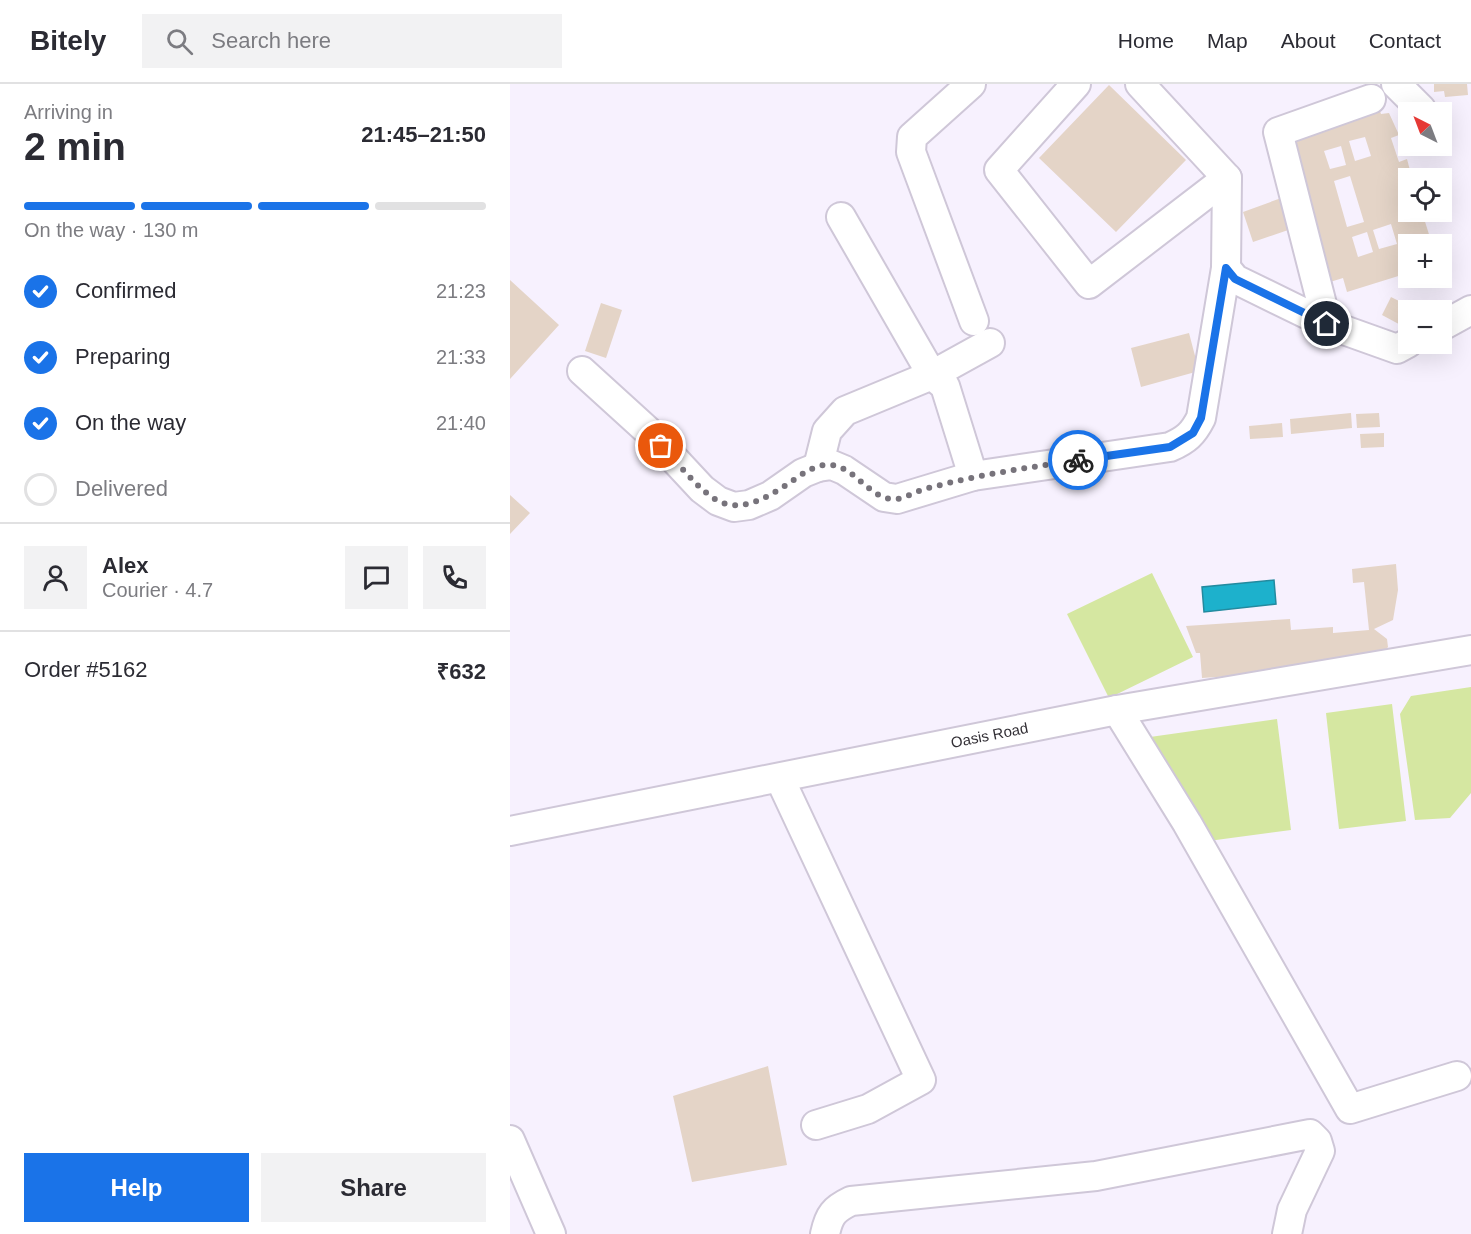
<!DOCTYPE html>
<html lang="en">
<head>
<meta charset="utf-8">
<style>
	:root { --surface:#fff; --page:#f2f2f3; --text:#2b2b33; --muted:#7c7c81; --line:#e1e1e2; --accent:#1a73e8 }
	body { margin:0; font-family:Arial,sans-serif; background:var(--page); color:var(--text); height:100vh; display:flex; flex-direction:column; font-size:22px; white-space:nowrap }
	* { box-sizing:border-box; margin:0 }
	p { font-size:20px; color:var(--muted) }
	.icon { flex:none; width:33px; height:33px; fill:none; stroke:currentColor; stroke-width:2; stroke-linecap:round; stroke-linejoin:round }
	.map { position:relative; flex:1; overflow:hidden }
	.drawer { display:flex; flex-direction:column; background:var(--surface); width:510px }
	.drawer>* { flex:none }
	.needle { width:39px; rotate:318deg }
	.tools { position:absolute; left:888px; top:18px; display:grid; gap:12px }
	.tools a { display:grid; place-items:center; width:54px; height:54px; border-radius:0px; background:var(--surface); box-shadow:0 6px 24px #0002; font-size:30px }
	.pin { position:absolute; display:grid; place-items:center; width:51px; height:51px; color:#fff; margin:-26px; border:3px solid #fff; border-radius:50%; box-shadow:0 2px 6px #0007 }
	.courier { position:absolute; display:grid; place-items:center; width:60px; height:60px; margin:-30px; border:4px solid #1a73e8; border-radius:50%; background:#fff; color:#222; box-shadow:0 2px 8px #0007 }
	.overview em { font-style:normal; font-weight:700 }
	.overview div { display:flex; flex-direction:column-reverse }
	.overview { display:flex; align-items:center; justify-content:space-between; height:102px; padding:0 24px }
	h1 { font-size:39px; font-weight:700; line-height:45px }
	.bar { display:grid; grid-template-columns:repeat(4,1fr); gap:9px 6px; align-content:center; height:72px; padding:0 24px }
	.bar i { height:8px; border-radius:4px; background:var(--line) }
	.bar .active { background:var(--accent) }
	.bar p { grid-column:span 4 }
	.line { display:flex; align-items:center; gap:15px; padding:0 24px; border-top:2px solid var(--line) }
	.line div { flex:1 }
	.round { display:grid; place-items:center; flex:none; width:63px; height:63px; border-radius:0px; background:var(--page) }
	ol { padding:0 24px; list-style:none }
	li { display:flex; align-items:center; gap:18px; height:66px }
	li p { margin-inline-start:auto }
	li .icon { padding:6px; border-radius:50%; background:var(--accent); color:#fff; stroke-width:4 }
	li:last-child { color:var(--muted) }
	li i { width:33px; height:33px; border:3px solid var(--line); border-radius:50% }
	.primary-button { display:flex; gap:12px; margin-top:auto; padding:12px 24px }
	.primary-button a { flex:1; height:69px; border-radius:0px; background:var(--accent); color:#fff; font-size:24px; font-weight:700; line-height:69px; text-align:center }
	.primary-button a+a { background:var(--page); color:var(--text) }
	header { display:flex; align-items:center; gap:36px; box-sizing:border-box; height:84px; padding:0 30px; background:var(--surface); border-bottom:2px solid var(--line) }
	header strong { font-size:28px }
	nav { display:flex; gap:33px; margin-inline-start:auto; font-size:21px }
	.search { width:420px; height:54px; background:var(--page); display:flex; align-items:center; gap:15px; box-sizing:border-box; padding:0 21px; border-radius:0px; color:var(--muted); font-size:22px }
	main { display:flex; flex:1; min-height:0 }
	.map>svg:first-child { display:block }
	.green { fill:#d5e7a1 }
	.water { fill:#1db1cc; stroke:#238a9f; stroke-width:1.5 }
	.building { fill:#e4d4c7; fill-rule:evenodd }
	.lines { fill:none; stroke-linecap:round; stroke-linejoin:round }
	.minor-casing { stroke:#cfc7d8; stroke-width:32 }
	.minor { stroke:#fff; stroke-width:28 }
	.done { stroke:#77737b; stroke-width:6; stroke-dasharray:0 10.8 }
	.route { stroke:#1a73e8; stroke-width:8 }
	.labels { text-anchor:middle; stroke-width:6; stroke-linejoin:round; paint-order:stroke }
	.street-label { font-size:15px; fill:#322f35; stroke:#fff }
</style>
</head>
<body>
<header>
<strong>Bitely</strong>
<div class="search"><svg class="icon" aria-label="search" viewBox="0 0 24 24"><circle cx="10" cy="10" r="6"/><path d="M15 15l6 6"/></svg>Search here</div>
<nav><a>Home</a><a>Map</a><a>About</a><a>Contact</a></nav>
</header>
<main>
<section class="drawer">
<div class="overview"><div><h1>2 min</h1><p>Arriving in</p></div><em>21:45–21:50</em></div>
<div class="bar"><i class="active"></i><i class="active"></i><i class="active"></i><i></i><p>On the way · 130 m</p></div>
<ol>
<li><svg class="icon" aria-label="check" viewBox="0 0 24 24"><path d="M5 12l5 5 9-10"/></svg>Confirmed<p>21:23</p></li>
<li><svg class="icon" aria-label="check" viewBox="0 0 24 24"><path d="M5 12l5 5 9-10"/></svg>Preparing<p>21:33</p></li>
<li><svg class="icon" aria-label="check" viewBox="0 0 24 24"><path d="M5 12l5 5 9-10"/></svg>On the way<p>21:40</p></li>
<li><i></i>Delivered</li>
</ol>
<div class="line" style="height:108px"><a class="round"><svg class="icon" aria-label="person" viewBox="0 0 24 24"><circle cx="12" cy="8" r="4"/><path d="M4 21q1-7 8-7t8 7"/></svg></a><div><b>Alex</b><p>Courier · 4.7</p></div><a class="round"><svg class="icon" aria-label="chat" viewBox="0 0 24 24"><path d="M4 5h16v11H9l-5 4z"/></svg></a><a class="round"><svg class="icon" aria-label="phone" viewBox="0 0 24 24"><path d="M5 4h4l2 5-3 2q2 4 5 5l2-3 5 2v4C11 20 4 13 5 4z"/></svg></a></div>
<div class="line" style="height:78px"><div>Order #5162</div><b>₹632</b></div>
<div class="primary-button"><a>Help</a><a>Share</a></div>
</section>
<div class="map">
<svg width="961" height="1150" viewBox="0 0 961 1150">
	<rect width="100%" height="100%" fill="#f7f1fe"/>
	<path class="green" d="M642,489L683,573L599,614L557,530Z
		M961,603V709L940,734L905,736L890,630L901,612Z
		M882,620L896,737L829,745L816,629Z
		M767,635L781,746L691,758L640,653Z"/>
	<path class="water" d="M764,496L766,520L694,528L692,503Z"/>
	<path class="building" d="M924,0H957L958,11L935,13L934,7L924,8Z
		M599,1L676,76L606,148L529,74Z
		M867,18L871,30L879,29L889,51L881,54L889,78L897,75L902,94H898V128H912L922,160H898V189L837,208L833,194L820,198L778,60L791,56L787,43ZM855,53L861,72L845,77L839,57ZM831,62L836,81L820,85L814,67ZM840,92L854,138L837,143L824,97ZM881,140L887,160L869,165L863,146ZM857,148L863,168L848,173L842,153Z
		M774,113L784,144L743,158L733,128Z
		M0,196L49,241L0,295Z
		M881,213L907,226H898V245L872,231Z
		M91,219L112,226L96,274L75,267Z
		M679,249L689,287L631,303L621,264Z
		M841,329L842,344L781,350L780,335Z
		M869,329L870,343L847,344L846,330Z
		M772,339L773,353L740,355L739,342Z
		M874,349V363L851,364L850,350Z
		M0,411L20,429L0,450Z
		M886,480L888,506L883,536L864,545L877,555L878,563L866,578L825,585L692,594L690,569H686L676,542L780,535L781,546L823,543V549L859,546L854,498L843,499L842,485Z
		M258,982L277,1081L182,1098L163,1012Z"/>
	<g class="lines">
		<defs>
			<g id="minor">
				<path d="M461,0L402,53L401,68L464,237"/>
				<path d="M566,0L489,86L579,200L717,94"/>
				<path d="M630,0L717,94L716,184L725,195L817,240L887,265L898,259"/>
				<path d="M886,0L911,25"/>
				<path d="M331,133L422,291L435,302L463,392"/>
				<path d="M817,240L768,48L861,15"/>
				<path d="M932,242L961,226"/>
				<path d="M72,287L138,347L192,405L208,417L224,423L239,421L260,412L293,389L308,383L322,381L334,386L374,413L387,415L463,392L660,363C676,356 683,350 691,334L716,184"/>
				<path d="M308,383L317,347L335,327L422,291L480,259"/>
				<path d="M607,626L677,739L840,1025L947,992"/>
				<path d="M270,695L411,996L358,1025L306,1041"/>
				<path id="s1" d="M0,747L607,626L961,566"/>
				<path d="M0,1056L41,1150"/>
				<path d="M315,1150C319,1131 324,1125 341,1117L586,1092L800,1050L807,1057L810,1067L782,1126L777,1150"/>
			</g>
		</defs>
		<use href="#minor" class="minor-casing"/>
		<use href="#minor" class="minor"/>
	</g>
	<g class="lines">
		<path class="done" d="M151,362C203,416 213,446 285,395C295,388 309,379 322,381C345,384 358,412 381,415C392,417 405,407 415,405C466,391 516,384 568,376"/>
		<path class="route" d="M568,376L660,363L683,349L691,334L716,184L725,195L817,240"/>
	</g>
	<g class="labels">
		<g class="street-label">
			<text dy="5" stroke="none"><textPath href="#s1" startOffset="489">Oasis Road</textPath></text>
		</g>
	</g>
</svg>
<div class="tools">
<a><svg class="needle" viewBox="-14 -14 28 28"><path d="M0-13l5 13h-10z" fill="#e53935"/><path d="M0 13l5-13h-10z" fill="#7c7c81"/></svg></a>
<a><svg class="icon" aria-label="locate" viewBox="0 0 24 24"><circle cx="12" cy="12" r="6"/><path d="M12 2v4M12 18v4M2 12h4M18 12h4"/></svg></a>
<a>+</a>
<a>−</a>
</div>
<div class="pin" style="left:151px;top:362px;background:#ea580c"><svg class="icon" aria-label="bag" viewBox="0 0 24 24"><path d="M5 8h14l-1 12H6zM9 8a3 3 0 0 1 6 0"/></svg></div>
<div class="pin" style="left:817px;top:240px;background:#1f2937"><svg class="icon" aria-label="home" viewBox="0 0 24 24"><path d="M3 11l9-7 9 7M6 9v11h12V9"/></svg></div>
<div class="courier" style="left:568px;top:376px"><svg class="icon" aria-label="bike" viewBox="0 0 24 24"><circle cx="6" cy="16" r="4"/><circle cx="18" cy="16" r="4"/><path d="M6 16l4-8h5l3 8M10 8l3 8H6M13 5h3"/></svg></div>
</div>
</main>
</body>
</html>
